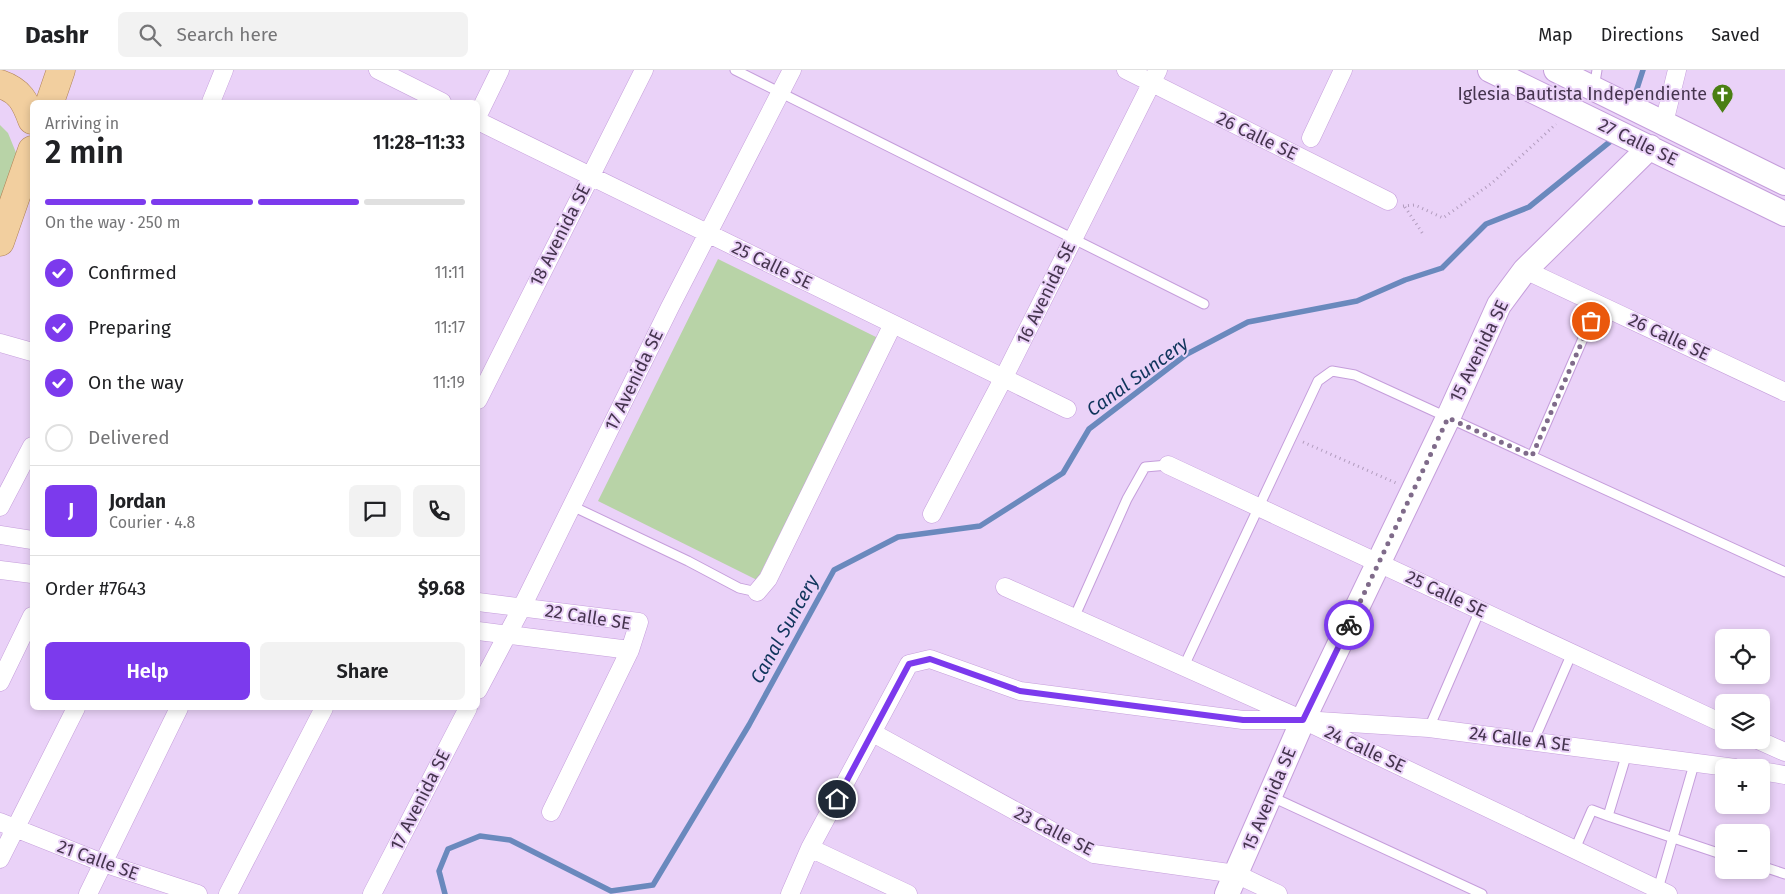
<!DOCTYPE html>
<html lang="en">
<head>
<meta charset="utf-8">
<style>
	:root { --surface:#fff; --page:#f2f2f2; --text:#202124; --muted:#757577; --line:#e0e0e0; --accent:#7c3aed }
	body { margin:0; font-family:"Fira Sans",sans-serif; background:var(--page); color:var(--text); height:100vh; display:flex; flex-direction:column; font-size:19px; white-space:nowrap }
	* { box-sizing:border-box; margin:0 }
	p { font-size:16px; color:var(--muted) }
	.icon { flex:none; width:28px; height:28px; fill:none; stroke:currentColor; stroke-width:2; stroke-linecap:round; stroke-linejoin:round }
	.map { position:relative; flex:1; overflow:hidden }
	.drawer { position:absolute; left:30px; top:30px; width:450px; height:610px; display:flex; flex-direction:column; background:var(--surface); border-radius:8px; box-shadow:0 2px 8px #0003 }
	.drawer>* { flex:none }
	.controls { position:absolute; left:1715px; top:559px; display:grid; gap:10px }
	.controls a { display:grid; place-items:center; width:55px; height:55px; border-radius:8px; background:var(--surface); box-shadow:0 2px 8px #0003; font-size:25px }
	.pin { position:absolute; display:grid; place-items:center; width:42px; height:42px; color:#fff; margin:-21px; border:2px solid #fff; border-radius:50%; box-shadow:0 1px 5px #0007 }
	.courier { position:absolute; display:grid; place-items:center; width:50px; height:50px; margin:-25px; border:4px solid #7c3aed; border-radius:50%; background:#fff; color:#222; box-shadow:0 1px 6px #0007 }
	.head em { font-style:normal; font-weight:600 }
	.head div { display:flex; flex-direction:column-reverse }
	.head { display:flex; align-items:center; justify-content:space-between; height:85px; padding:0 15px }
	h1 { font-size:32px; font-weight:600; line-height:38px }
	.bar { display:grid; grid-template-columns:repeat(4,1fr); gap:8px 5px; align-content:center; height:60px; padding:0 15px }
	.bar i { height:6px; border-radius:4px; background:var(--line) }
	.bar .on { background:var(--accent) }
	.bar p { grid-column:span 4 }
	.line { display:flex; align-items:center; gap:12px; padding:0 15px; border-top:1px solid var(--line) }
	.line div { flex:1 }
	.round { display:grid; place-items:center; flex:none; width:52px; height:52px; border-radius:8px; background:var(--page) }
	ol { padding:0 15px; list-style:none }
	li { display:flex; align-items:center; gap:15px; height:55px }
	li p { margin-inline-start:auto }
	li .icon { padding:5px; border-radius:50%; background:var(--accent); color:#fff; stroke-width:4 }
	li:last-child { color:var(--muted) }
	li i { width:28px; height:28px; border:2px solid var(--line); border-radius:50% }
	.cta { display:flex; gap:10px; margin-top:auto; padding:10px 15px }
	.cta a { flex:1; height:58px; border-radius:8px; background:var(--accent); color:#fff; font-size:20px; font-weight:600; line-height:58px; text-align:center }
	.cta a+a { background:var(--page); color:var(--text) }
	header { display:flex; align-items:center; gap:30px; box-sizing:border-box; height:70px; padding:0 25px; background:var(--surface); border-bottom:1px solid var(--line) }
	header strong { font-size:24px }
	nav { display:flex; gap:28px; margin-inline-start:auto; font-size:18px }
	.search { width:350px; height:45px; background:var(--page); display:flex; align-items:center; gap:12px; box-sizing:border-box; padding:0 18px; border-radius:8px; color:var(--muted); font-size:19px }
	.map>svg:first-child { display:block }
	.green { fill:#b8d3a7 }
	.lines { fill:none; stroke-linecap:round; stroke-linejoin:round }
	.stream { stroke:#6a89bd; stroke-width:5.5 }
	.lane-casing { stroke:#c59edb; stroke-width:11 }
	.street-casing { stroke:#c59edb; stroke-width:19 }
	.secondary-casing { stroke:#c59edb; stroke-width:26 }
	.primary-casing { stroke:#b08459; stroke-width:29 }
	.path { stroke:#b19cbd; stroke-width:3; stroke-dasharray:1 4; stroke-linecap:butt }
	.lane { stroke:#fff; stroke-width:9 }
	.street { stroke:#fff; stroke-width:18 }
	.secondary { stroke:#fff; stroke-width:24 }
	.primary { stroke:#f2cf9f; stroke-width:28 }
	.done { stroke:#7f6b8a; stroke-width:5; stroke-dasharray:0 9 }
	.route { stroke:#7c3aed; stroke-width:6 }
	.labels { text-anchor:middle; stroke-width:4; stroke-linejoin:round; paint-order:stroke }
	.poi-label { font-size:18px; fill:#45344e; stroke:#ead2f8; text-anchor:end }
	.street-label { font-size:18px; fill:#45344e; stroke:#ead2f8 }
	.water-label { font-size:19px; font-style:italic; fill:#10355c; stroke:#ead2f8 }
</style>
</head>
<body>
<header>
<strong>Dashr</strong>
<div class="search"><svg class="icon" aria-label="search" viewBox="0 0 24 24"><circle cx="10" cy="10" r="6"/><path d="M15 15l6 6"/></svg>Search here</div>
<nav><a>Map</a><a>Directions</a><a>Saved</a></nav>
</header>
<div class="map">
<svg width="1785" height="824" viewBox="0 0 1785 824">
	<rect width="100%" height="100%" fill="#ead2f8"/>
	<path class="green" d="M0,55L8,63L19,90L0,141Z
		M718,189L878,268L757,510L598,431Z"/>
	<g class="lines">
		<path class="stream" d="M1633,31L1643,0
			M445,824L439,801L448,779L480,766L510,770L611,821L653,815L749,655L834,500L898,467L980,456L1063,403L1089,359L1187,284L1248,252L1357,231L1405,210L1442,198L1486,154L1529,137L1612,70L1614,66"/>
		<defs>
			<path id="lane" d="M735,0L1204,234
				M1594,18L1597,0
				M1532,386L1598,234
				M572,436L688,491L739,518L757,522
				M1074,548L1127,429L1145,397L1168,395
				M1184,596L1318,311L1332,301L1355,305L1785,502
				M1429,658L1480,540
				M1534,670L1572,583
				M1270,726L1482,824
				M1608,746L1724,785
				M1575,779L1592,740L1608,746L1627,683
				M1761,796L1785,804
				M1658,819L1695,691"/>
			<path id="street" d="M378,0L442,32
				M1126,0L1388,131
				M211,32L224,0
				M478,45L500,0
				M478,51L1067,339
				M1664,53L1677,0
				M1311,68L1343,0
				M1525,200L1785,322
				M0,273L32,282
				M478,330L644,0
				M1168,395L1724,654
				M0,437L32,376
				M932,444L1003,309L1158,0
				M0,465L32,470
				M0,500L32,504
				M1005,517L1303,650L1668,824
				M757,522L768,509L893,254
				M478,532L639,552L630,580L551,742
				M478,561L630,580
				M0,612L32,546
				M478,620L522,537L670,237L792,0
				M873,663L1094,784L1236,804L1278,824
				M1758,670L1785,682
				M1761,701L1785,705
				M0,752L103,793L198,824
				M810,778L908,824
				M0,789L76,638
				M88,824L179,638
				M228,824L324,638
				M372,824L468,638
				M790,824L810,778L909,594L930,589L1020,621L1243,650H1303L1429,658L1735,698"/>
			<path id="secondary" d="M1490,0L1785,144
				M1556,0L1785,113
				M1227,824L1303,650L1448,348L1499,235L1525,200L1650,77"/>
			<path id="primary" d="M0,14C20,21 25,31 32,50
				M50,32L61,0
				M0,172L32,80"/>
		</defs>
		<use href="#lane" class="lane-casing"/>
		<use href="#street" class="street-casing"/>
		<use href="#secondary" class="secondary-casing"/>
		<use href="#primary" class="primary-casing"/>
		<path class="path" d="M1403,136L1415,135L1443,148L1492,113L1556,54
			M1405,137L1423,164
			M1303,372L1396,413"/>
		<use href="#lane" class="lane"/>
		<use href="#street" class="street"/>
		<use href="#secondary" class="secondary"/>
		<use href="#primary" class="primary"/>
	</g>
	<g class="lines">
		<path class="done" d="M1349,555L1448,348L1532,386L1591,251"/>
		<path class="route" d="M837,729L909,594L930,589L1020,621L1243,650H1303L1349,555"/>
	</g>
	<defs>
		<symbol id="church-pin" viewBox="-11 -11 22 30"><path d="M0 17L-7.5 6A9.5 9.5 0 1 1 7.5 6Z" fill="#4a7f13" stroke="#ead2f8"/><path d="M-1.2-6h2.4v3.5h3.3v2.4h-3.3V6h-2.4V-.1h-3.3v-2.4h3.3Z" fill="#fff"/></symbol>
	</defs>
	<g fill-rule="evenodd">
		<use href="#church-pin" x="1710" y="12" width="25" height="34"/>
	</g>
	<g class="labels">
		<g class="poi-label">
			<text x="1707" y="30">Iglesia Bautista Independiente</text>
		</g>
		<g class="street-label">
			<text transform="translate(1257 66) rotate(26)" y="6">26 Calle SE</text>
			<text transform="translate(1638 72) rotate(26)" y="6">27 Calle SE</text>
			<text transform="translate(560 165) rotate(-63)" y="6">18 Avenida SE</text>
			<text transform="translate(772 195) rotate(26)" y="6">25 Calle SE</text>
			<text transform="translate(1046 223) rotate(-64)" y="6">16 Avenida SE</text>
			<text transform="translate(1669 267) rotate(25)" y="6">26 Calle SE</text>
			<text transform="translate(1479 281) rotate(-64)" y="6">15 Avenida SE</text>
			<text transform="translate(634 310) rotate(-64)" y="6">17 Avenida SE</text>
			<text transform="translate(1446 524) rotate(25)" y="6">25 Calle SE</text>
			<text transform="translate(588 547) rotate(9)" y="6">22 Calle SE</text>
			<text transform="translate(1520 669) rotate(7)" y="6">24 Calle A SE</text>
			<text transform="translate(1365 679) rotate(25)" y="6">24 Calle SE</text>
			<text transform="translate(1269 729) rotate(-67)" y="6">15 Avenida SE</text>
			<text transform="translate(420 730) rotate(-63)" y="6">17 Avenida SE</text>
			<text transform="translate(1054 761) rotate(27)" y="6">23 Calle SE</text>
			<text transform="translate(98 790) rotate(20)" y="6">21 Calle SE</text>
		</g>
		<g class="water-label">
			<text transform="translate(1137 306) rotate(-36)" y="7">Canal Suncery</text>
			<text transform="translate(784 559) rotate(-61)" y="7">Canal Suncery</text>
		</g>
	</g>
</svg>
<div class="controls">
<a><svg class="icon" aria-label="locate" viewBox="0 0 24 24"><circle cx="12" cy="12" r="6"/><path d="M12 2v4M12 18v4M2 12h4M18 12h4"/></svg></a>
<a><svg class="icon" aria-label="layers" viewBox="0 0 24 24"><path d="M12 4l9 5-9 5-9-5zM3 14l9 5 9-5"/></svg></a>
<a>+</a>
<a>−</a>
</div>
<div class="pin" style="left:1591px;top:251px;background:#ea580c"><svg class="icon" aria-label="bag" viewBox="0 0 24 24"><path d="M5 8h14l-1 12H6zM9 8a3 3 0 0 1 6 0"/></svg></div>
<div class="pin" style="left:837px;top:729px;background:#1f2937"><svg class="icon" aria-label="home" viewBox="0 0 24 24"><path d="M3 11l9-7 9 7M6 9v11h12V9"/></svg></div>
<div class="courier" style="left:1349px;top:555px"><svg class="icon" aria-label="bike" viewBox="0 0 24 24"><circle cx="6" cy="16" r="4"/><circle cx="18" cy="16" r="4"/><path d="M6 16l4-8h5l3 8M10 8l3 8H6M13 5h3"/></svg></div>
<section class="drawer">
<div class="head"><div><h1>2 min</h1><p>Arriving in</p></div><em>11:28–11:33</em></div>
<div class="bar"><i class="on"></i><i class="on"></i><i class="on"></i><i></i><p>On the way · 250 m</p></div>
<ol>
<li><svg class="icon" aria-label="check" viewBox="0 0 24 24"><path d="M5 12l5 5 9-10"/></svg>Confirmed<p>11:11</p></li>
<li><svg class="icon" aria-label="check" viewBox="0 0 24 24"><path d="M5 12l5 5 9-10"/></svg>Preparing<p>11:17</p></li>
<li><svg class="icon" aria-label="check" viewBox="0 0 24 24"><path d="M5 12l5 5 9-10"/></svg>On the way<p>11:19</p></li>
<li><i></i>Delivered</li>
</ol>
<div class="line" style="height:90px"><b class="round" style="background:var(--accent);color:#fff">J</b><div><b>Jordan</b><p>Courier · 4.8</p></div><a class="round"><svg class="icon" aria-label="chat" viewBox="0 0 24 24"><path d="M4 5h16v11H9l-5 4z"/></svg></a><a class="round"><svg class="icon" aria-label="phone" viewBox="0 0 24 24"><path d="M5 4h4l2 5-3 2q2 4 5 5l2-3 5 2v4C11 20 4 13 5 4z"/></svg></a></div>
<div class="line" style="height:65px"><div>Order #7643</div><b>$9.68</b></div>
<div class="cta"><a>Help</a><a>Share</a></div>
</section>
</div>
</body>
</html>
